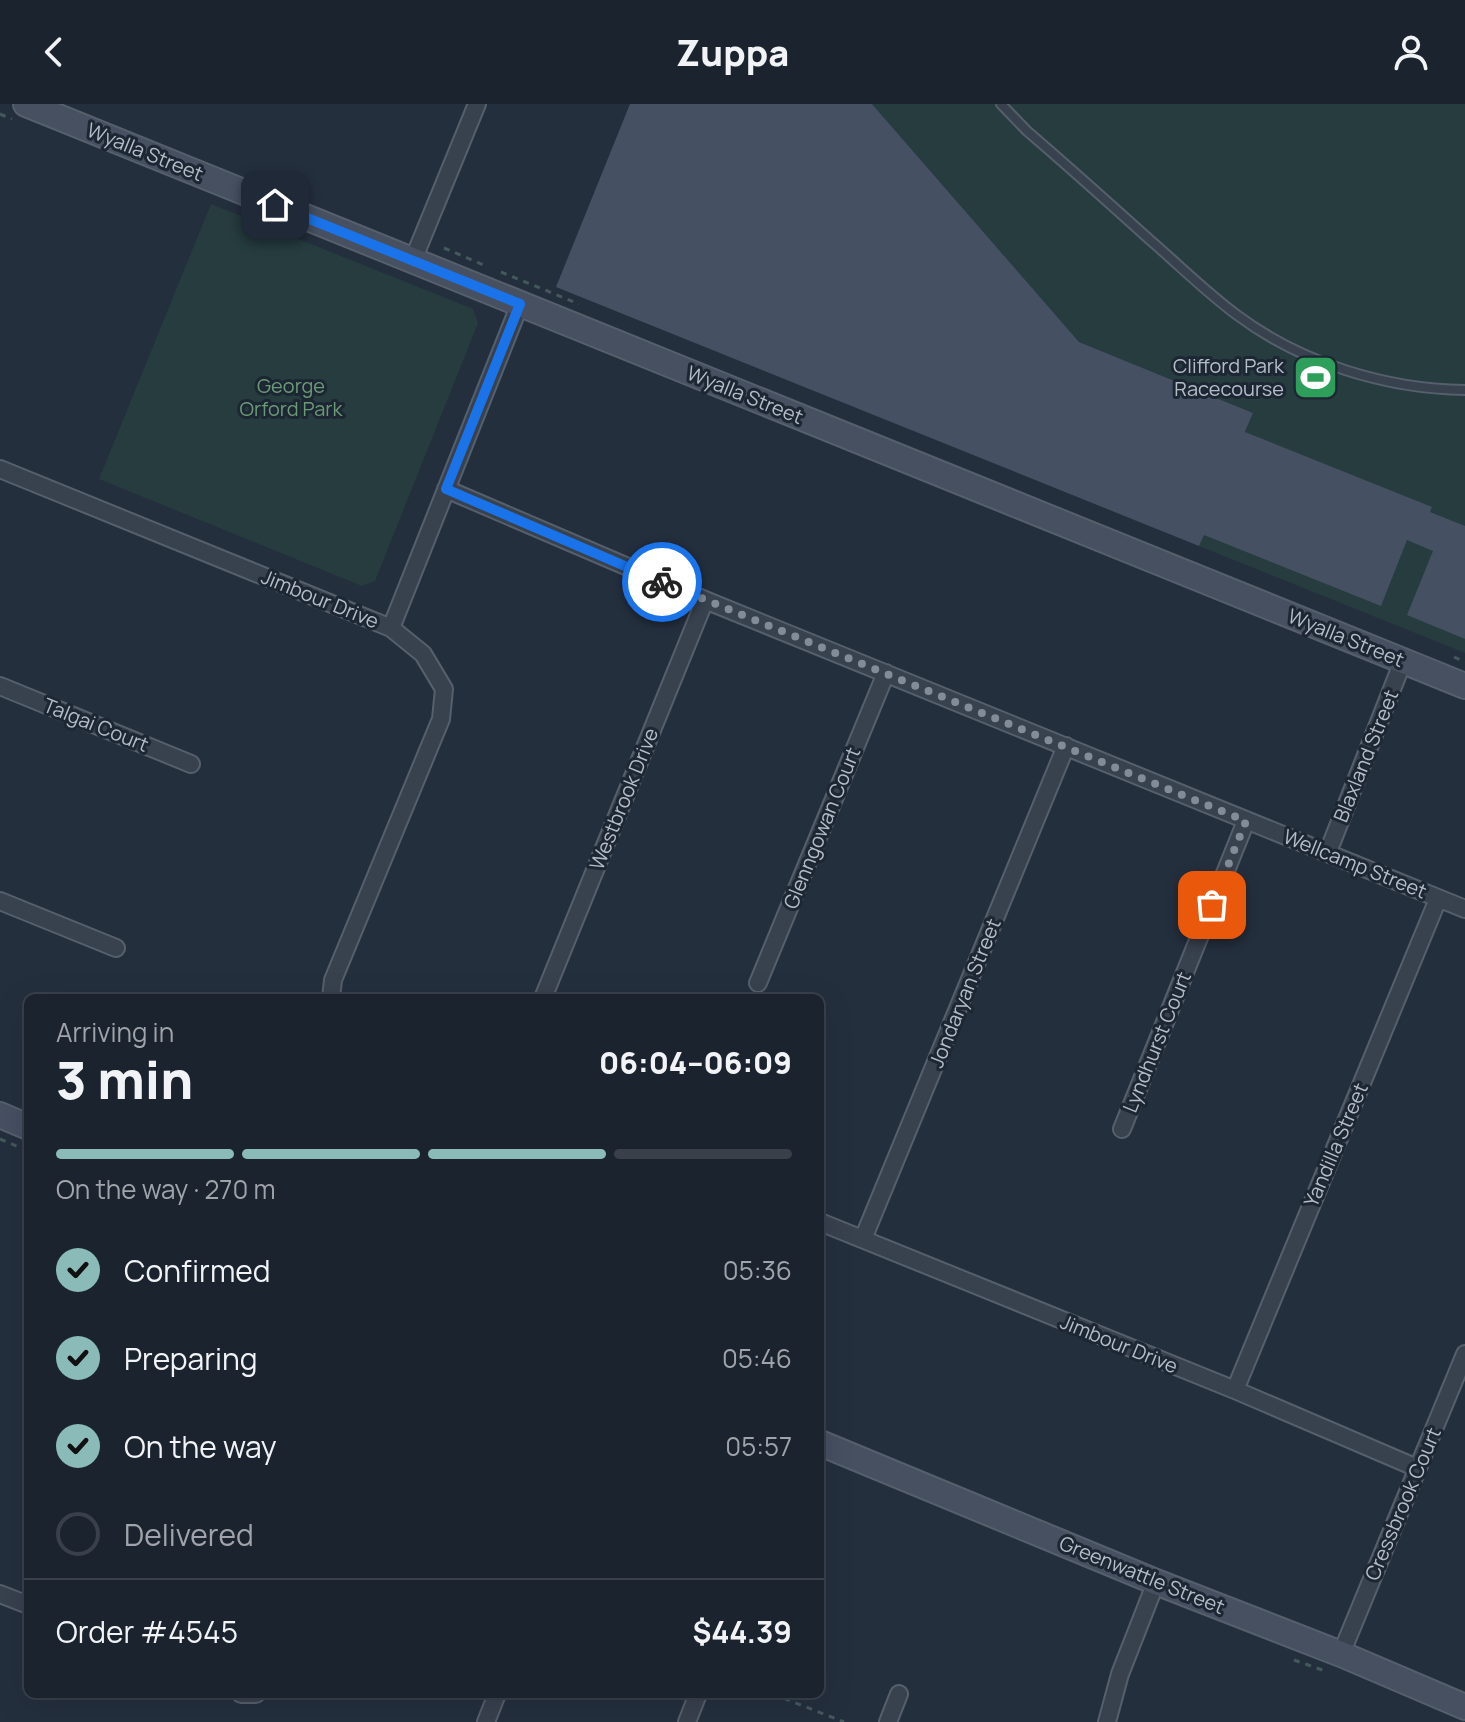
<!DOCTYPE html>
<html lang="en">
<head>
<meta charset="utf-8">
<style>
	:root { --surface:#1b232e; --page:#242b36; --text:#f1f3f6; --muted:#a0a4aa; --line:#39404a; --accent:#8bbbb9 }
	body { margin:0; font-family:Manrope,sans-serif; background:var(--page); color:var(--text); height:100vh; display:flex; flex-direction:column; font-size:30px; white-space:nowrap }
	* { box-sizing:border-box; margin:0 }
	p { font-size:26px; color:var(--muted) }
	.icon { flex:none; width:44px; height:44px; fill:none; stroke:currentColor; stroke-width:2; stroke-linecap:round; stroke-linejoin:round }
	.map { position:relative; flex:1; overflow:hidden }
	.sheet { position:absolute; left:24px; top:890px; width:800px; height:704px; display:flex; flex-direction:column; background:var(--surface); border-radius:12px; box-shadow:0 8px 32px #0002,0 0 0 2px var(--line) }
	.sheet>* { flex:none }
	.pin { position:absolute; display:grid; place-items:center; width:68px; height:68px; color:#fff; margin:-34px; border-radius:16px; box-shadow:0 4px 12px #0006 }
	.courier { position:absolute; display:grid; place-items:center; width:80px; height:80px; margin:-40px; border:6px solid #1a73e8; border-radius:50%; background:#fff; color:#222; box-shadow:0 2px 10px #0007 }
	.summary em { font-style:normal; font-weight:800 }
	.summary div { display:flex; flex-direction:column-reverse }
	.summary { display:flex; align-items:center; justify-content:space-between; height:136px; padding:0 32px }
	h1 { font-size:52px; font-weight:800; line-height:60px }
	.bar { display:grid; grid-template-columns:repeat(4,1fr); gap:12px 8px; align-content:center; height:96px; padding:0 32px }
	.bar i { height:10px; border-radius:6px; background:var(--line) }
	.bar .on { background:var(--accent) }
	.bar p { grid-column:span 4 }
	.line { display:flex; align-items:center; gap:20px; padding:0 32px; border-top:2px solid var(--line) }
	.line div { flex:1 }
	ol { padding:0 32px; list-style:none }
	li { display:flex; align-items:center; gap:24px; height:88px }
	li p { margin-inline-start:auto }
	li .icon { padding:8px; border-radius:50%; background:var(--accent); color:#111; stroke-width:4 }
	li:last-child { color:var(--muted) }
	li i { width:44px; height:44px; border:4px solid var(--line); border-radius:50% }
	header { display:flex; justify-content:space-between; align-items:center; height:104px; padding:0 32px; background:var(--surface); font-size:36px; font-weight:800 }
	.map>svg:first-child { display:block }
	.green { fill:#263c3f }
	.building { fill:#455162 }
	.lines { fill:none; stroke-linecap:round; stroke-linejoin:round }
	.lane-casing { stroke:#565f6c; stroke-width:12 }
	.street-casing { stroke:#565f6c; stroke-width:20 }
	.secondary-casing { stroke:#565f6c; stroke-width:28 }
	.path { stroke:#44595c; stroke-width:3; stroke-dasharray:6 6; stroke-linecap:butt }
	.lane { stroke:#38414e; stroke-width:8 }
	.street { stroke:#38414e; stroke-width:16 }
	.secondary { stroke:#465061; stroke-width:24 }
	.done { stroke:#828b98; stroke-width:8; stroke-dasharray:0 14.4 }
	.route { stroke:#1a73e8; stroke-width:10 }
	.labels { text-anchor:middle; stroke-width:6; stroke-linejoin:round; paint-order:stroke }
	.street-label { font-size:20px; fill:#b4bcc9; stroke:#1d2633 }
	.poi-label { font-size:20px; fill:#b4bcc9; stroke:#1d2633; text-anchor:end }
	.park-label { font-size:20px; fill:#6b9a76; stroke:#1d2633 }
</style>
</head>
<body>
<header><svg class="icon" aria-label="back" viewBox="0 0 24 24"><path d="M15 5l-7 7 7 7"/></svg>Zuppa<svg class="icon" aria-label="person" viewBox="0 0 24 24"><circle cx="12" cy="8" r="4"/><path d="M4 21q1-7 8-7t8 7"/></svg></header>
<div class="map">
<svg width="1465" height="1618" viewBox="0 0 1465 1618">
	<rect width="100%" height="100%" fill="#242f3e"/>
	<path class="green" d="M872,0H1465V549L1199,442L1253,309L1079,238Z
		M211,100L473,205L478,219L375,477L362,482L99,375Z"/>
	<path class="building" d="M630,0H872L1079,238L1253,309L1245,328L1432,403L1430,408L1465,422V535L1407,511L1433,447L1407,436L1381,502L1204,431L1199,442L556,183Z"/>
	<g class="lines">
		<defs>
			<path id="lane" d="M1001,0L1027,27C1069,63 1109,99 1150,136C1179,161 1207,189 1237,211C1301,259 1386,285 1465,286"/>
			<path id="street" d="M413,156L477,0
				M0,365L391,524L423,550L444,585L441,615L333,876L331,894
				M446,385L705,496L1465,805
				M391,524L520,200
				M0,582L191,660
				M1328,748L1403,557
				M0,797L116,844
				M758,879L886,569
				M543,894L705,496
				M1122,1025L1246,717
				M820,1118L1235,1286L1417,1364
				M863,1135L1066,642
				M1235,1286L1438,795
				M0,1490L28,1501
				M1341,1550L1465,1250
				M241,1590H256
				M486,1618L497,1590
				M687,1618L698,1590
				M888,1618L899,1590
				M1107,1618L1120,1570L1156,1478"/>
			<path id="secondary" d="M26,0L1465,582
				M0,1011L28,1023
				M820,1339L1156,1478L1341,1550L1465,1603"/>
		</defs>
		<use href="#lane" class="lane-casing"/>
		<use href="#street" class="street-casing"/>
		<use href="#secondary" class="secondary-casing"/>
		<path class="path" d="M0,10L12,15
			M444,144L486,162
			M501,168L579,200
			M1454,553L1465,558
			M0,1035L28,1047
			M1294,1556L1325,1567
			M773,1590L844,1618"/>
		<use href="#lane" class="lane"/>
		<use href="#street" class="street"/>
		<use href="#secondary" class="secondary"/>
	</g>
	<g class="lines">
		<path class="done" d="M662,478L1246,717L1212,801"/>
		<path class="route" d="M275,101L520,200L446,385L662,478"/>
	</g>
	<defs>
		<symbol id="stadium-square" viewBox="-11 -11 22 22"><rect x="-9" y="-9" width="18" height="18" rx="4" fill="#2e9e5b" stroke="#1d2633"/><path d="M0-5a6.5 5 0 1 0 0 10a6.5 5 0 1 0 0-10ZM-3.5-1.8h7v3.6h-7Z" fill="#fff"/></symbol>
	</defs>
	<g fill-rule="evenodd">
		<use href="#stadium-square" x="1290" y="248" width="51" height="51"/>
	</g>
	<g class="labels">
		<g class="street-label">
			<text transform="translate(145 48) rotate(22)" y="7">Wyalla Street</text>
			<text transform="translate(745 291) rotate(22)" y="7">Wyalla Street</text>
			<text transform="translate(320 495) rotate(22)" y="7">Jimbour Drive</text>
			<text transform="translate(1346 534) rotate(22)" y="7">Wyalla Street</text>
			<text transform="translate(96 621) rotate(22)" y="7">Talgai Court</text>
			<text transform="translate(1366 652) rotate(-68)" y="7">Blaxland Street</text>
			<text transform="translate(624 695) rotate(-68)" y="7">Westbrook Drive</text>
			<text transform="translate(822 724) rotate(-68)" y="7">Glenngowan Court</text>
			<text transform="translate(1355 760) rotate(22)" y="7">Wellcamp Street</text>
			<text transform="translate(965 889) rotate(-68)" y="7">Jondaryan Street</text>
			<text transform="translate(1157 938) rotate(-68)" y="7">Lyndhurst Court</text>
			<text transform="translate(1336 1041) rotate(-67)" y="7">Yandilla Street</text>
			<text transform="translate(1119 1240) rotate(22)" y="7">Jimbour Drive</text>
			<text transform="translate(1403 1400) rotate(-67)" y="7">Cressbrook Court</text>
			<text transform="translate(1142 1471) rotate(22)" y="7">Greenwattle Street</text>
		</g>
		<g class="poi-label">
			<text x="1284" y="269">Clifford Park<tspan x="1284" dy="23">Racecourse</tspan></text>
		</g>
		<g class="park-label">
			<text x="291" y="289">George<tspan x="291" dy="23">Orford Park</tspan></text>
		</g>
	</g>
</svg>
<div class="pin" style="left:1212px;top:801px;background:#ea580c"><svg class="icon" aria-label="bag" viewBox="0 0 24 24"><path d="M5 8h14l-1 12H6zM9 8a3 3 0 0 1 6 0"/></svg></div>
<div class="pin" style="left:275px;top:101px;background:#1f2937"><svg class="icon" aria-label="home" viewBox="0 0 24 24"><path d="M3 11l9-7 9 7M6 9v11h12V9"/></svg></div>
<div class="courier" style="left:662px;top:478px"><svg class="icon" aria-label="bike" viewBox="0 0 24 24"><circle cx="6" cy="16" r="4"/><circle cx="18" cy="16" r="4"/><path d="M6 16l4-8h5l3 8M10 8l3 8H6M13 5h3"/></svg></div>
<section class="sheet">
<div class="summary"><div><h1>3 min</h1><p>Arriving in</p></div><em>06:04–06:09</em></div>
<div class="bar"><i class="on"></i><i class="on"></i><i class="on"></i><i></i><p>On the way · 270 m</p></div>
<ol>
<li><svg class="icon" aria-label="check" viewBox="0 0 24 24"><path d="M5 12l5 5 9-10"/></svg>Confirmed<p>05:36</p></li>
<li><svg class="icon" aria-label="check" viewBox="0 0 24 24"><path d="M5 12l5 5 9-10"/></svg>Preparing<p>05:46</p></li>
<li><svg class="icon" aria-label="check" viewBox="0 0 24 24"><path d="M5 12l5 5 9-10"/></svg>On the way<p>05:57</p></li>
<li><i></i>Delivered</li>
</ol>
<div class="line" style="height:104px"><div>Order #4545</div><b>$44.39</b></div>
</section>
</div>
</body>
</html>
